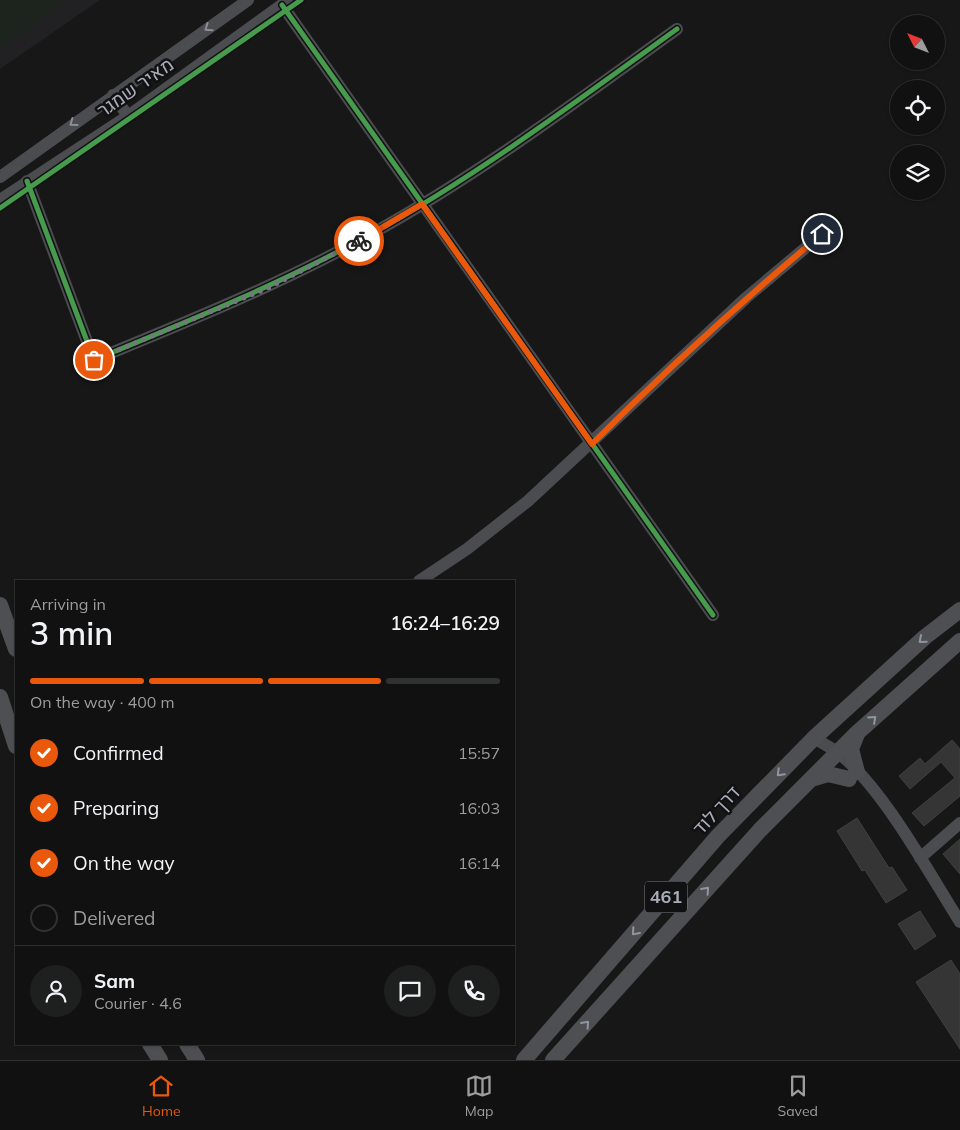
<!DOCTYPE html>
<html lang="en">
<head>
<meta charset="utf-8">
<style>
	:root { --surface:#111; --page:#1e1f1f; --text:#f1f3f6; --muted:#9c9d9f; --line:#303131; --accent:#ea580c }
	body { margin:0; font-family:Mulish,Heebo,sans-serif; background:var(--page); color:var(--text); height:100vh; display:flex; flex-direction:column; font-size:19px; white-space:nowrap }
	* { box-sizing:border-box; margin:0 }
	p { font-size:16px; color:var(--muted) }
	.icon { flex:none; width:28px; height:28px; fill:none; stroke:currentColor; stroke-width:2; stroke-linecap:round; stroke-linejoin:round }
	.map { position:relative; flex:1; overflow:hidden }
	.sheet { position:absolute; left:15px; top:580px; width:500px; height:465px; display:flex; flex-direction:column; background:var(--surface); border-radius:0px; box-shadow:0 1px 4px #0004,0 0 0 1px var(--line) }
	.sheet>* { flex:none }
	.needle { width:32px; rotate:312deg }
	.controls { position:absolute; left:890px; top:15px; display:grid; gap:10px }
	.controls a { display:grid; place-items:center; width:55px; height:55px; border-radius:50%; background:var(--surface); box-shadow:0 1px 4px #0004,0 0 0 1px var(--line); font-size:25px }
	.pin { position:absolute; display:grid; place-items:center; width:42px; height:42px; color:#fff; margin:-21px; border:2px solid #fff; border-radius:50%; box-shadow:0 1px 5px #0007 }
	.courier { position:absolute; display:grid; place-items:center; width:50px; height:50px; margin:-25px; border:4px solid #ea580c; border-radius:50%; background:#fff; color:#222; box-shadow:0 1px 6px #0007 }
	.head em { font-style:normal; font-weight:600 }
	.head div { display:flex; flex-direction:column-reverse }
	.head { display:flex; align-items:center; justify-content:space-between; height:85px; padding:0 15px }
	h1 { font-size:32px; font-weight:600; line-height:38px }
	.bar { display:grid; grid-template-columns:repeat(4,1fr); gap:8px 5px; align-content:center; height:60px; padding:0 15px }
	.bar i { height:6px; border-radius:4px; background:var(--line) }
	.bar .selected { background:var(--accent) }
	.bar p { grid-column:span 4 }
	.line { display:flex; align-items:center; gap:12px; padding:0 15px; border-top:1px solid var(--line) }
	.line div { flex:1 }
	.round { display:grid; place-items:center; flex:none; width:52px; height:52px; border-radius:26px; background:var(--page) }
	ol { padding:0 15px; list-style:none }
	li { display:flex; align-items:center; gap:15px; height:55px }
	li p { margin-inline-start:auto }
	li .icon { padding:5px; border-radius:50%; background:var(--accent); color:#fff; stroke-width:4 }
	li:last-child { color:var(--muted) }
	li i { width:28px; height:28px; border:2px solid var(--line); border-radius:50% }
	.tab-bar { display:flex; justify-content:space-around; align-items:center; height:70px; border-top:1px solid var(--line); background:var(--surface); font-size:14px; color:var(--muted) }
	.tab-bar a { display:grid; justify-items:center; gap:2px }
	.tab-bar .selected { color:var(--accent) }
	.map>svg:first-child { display:block }
	.built { fill:#212123 }
	.green { fill:#1d241e }
	.building { fill:#353536; stroke:#3f4043 }
	.lines { fill:none; stroke-linecap:round; stroke-linejoin:round }
	.minor { stroke:#4b4c50; stroke-width:12 }
	.major { stroke:#4d4f52; stroke-width:16 }
	.cycleway-casing { stroke:#111113; stroke-width:8 }
	.cycleway { stroke:#469c4c; stroke-width:5 }
	.oneway { stroke:#8c9099 }
	.oneway2 { stroke:#91969e }
	.done { stroke:#757880; stroke-width:5; stroke-dasharray:0 9 }
	.route { stroke:#ea580c; stroke-width:6 }
	.labels { text-anchor:middle; stroke-width:5; stroke-linejoin:round; paint-order:stroke }
	.shield { fill:#111113; stroke:#7b7e86; stroke-width:1 }
	.shield-label { font-size:18px; font-weight:bold; fill:#a8adb8 }
	.street-label { font-size:19px; fill:#a8adb8; stroke:#111113 }
</style>
</head>
<body>
<div class="map">
<svg width="960" height="1060" viewBox="0 0 960 1060">
	<rect width="100%" height="100%" fill="#171717"/>
	<path class="built" d="M0,0H100L0,69Z"/>
	<path class="green" d="M0,0H67L23,33L0,46Z"/>
	<path class="building" d="M952,740L960,749V796L924,826L912,813L955,778L941,762L910,789L899,776L920,758L925,764Z
		M857,818L889,868L892,867L907,890L886,903L865,870L862,871L837,831Z
		M960,839V874L943,854Z
		M920,911L936,936L915,950L898,924Z
		M951,960L960,974V1049L916,982Z"/>
	<g class="lines">
		<path class="minor" d="M282,5L713,615
			M113,95L128,116
			M0,177L248,0
			M27,181L94,360C189,321 283,283 373,233C480,174 578,100 677,29
			M0,200L128,116L287,1
			M419,581L467,549L528,501L747,297L822,234
			M814,738C822,743 830,747 837,752C882,786 929,873 960,922
			M920,858L960,823"/>
		<path class="major" d="M0,605L16,649
			M0,697L16,746
			M857,734L851,749L857,772
			M811,779L828,774L849,779
			M150,1044L160,1060
			M187,1044L197,1060
			M524,1060L718,836L814,738L925,637L960,610
			M553,1060L760,830L857,733L960,641"/>
		<defs>
			<path id="cycleway" d="M282,5L713,615
				M27,181L94,360C189,321 283,283 373,233C480,174 578,100 677,29
				M0,208L301,0"/>
		</defs>
		<use href="#cycleway" class="cycleway-casing"/>
		<use href="#cycleway" class="cycleway"/>
	</g>
	<defs><path id="oneway-chevron" d="M-2-3.5L2.5 0L-2 3.5" fill="none" stroke-width="1.6" stroke-linecap="round" stroke-linejoin="round" transform="scale(1.25)"/></defs>
	<g class="oneway">
		<use href="#oneway-chevron" transform="translate(208 28) rotate(145)"/>
		<use href="#oneway-chevron" transform="translate(73 123) rotate(144)"/>
	</g>
	<g class="oneway2">
		<use href="#oneway-chevron" transform="translate(922 640) rotate(139)"/>
		<use href="#oneway-chevron" transform="translate(873 719) rotate(-42)"/>
		<use href="#oneway-chevron" transform="translate(780 773) rotate(135)"/>
		<use href="#oneway-chevron" transform="translate(706 890) rotate(-48)"/>
		<use href="#oneway-chevron" transform="translate(635 932) rotate(131)"/>
		<use href="#oneway-chevron" transform="translate(586 1024) rotate(-48)"/>
	</g>
	<g class="lines">
		<path class="done" d="M94,360L268,288L359,241"/>
		<path class="route" d="M359,241L422,204L592,444C665,371 742,301 822,234"/>
	</g>
	<g class="labels">
		<rect class="shield" x="645" y="881.5" width="42" height="31" rx="4"/>
		<g class="shield-label">
			<text x="666" y="903">461</text>
		</g>
		<g class="street-label">
			<text transform="translate(135 87) rotate(-35)" y="7">מאיר שמגר</text>
			<text transform="translate(716 810) rotate(-47)" y="7">דרך לוד</text>
		</g>
	</g>
</svg>
<div class="controls">
<a><svg class="needle" viewBox="-14 -14 28 28"><path d="M0-13l5 13h-10z" fill="#e53935"/><path d="M0 13l5-13h-10z" fill="#9c9d9f"/></svg></a>
<a><svg class="icon" aria-label="locate" viewBox="0 0 24 24"><circle cx="12" cy="12" r="6"/><path d="M12 2v4M12 18v4M2 12h4M18 12h4"/></svg></a>
<a><svg class="icon" aria-label="layers" viewBox="0 0 24 24"><path d="M12 4l9 5-9 5-9-5zM3 14l9 5 9-5"/></svg></a>
</div>
<div class="pin" style="left:94px;top:360px;background:#ea580c"><svg class="icon" aria-label="bag" viewBox="0 0 24 24"><path d="M5 8h14l-1 12H6zM9 8a3 3 0 0 1 6 0"/></svg></div>
<div class="pin" style="left:822px;top:234px;background:#1f2937"><svg class="icon" aria-label="home" viewBox="0 0 24 24"><path d="M3 11l9-7 9 7M6 9v11h12V9"/></svg></div>
<div class="courier" style="left:359px;top:241px"><svg class="icon" aria-label="bike" viewBox="0 0 24 24"><circle cx="6" cy="16" r="4"/><circle cx="18" cy="16" r="4"/><path d="M6 16l4-8h5l3 8M10 8l3 8H6M13 5h3"/></svg></div>
<section class="sheet">
<div class="head"><div><h1>3 min</h1><p>Arriving in</p></div><em>16:24–16:29</em></div>
<div class="bar"><i class="selected"></i><i class="selected"></i><i class="selected"></i><i></i><p>On the way · 400 m</p></div>
<ol>
<li><svg class="icon" aria-label="check" viewBox="0 0 24 24"><path d="M5 12l5 5 9-10"/></svg>Confirmed<p>15:57</p></li>
<li><svg class="icon" aria-label="check" viewBox="0 0 24 24"><path d="M5 12l5 5 9-10"/></svg>Preparing<p>16:03</p></li>
<li><svg class="icon" aria-label="check" viewBox="0 0 24 24"><path d="M5 12l5 5 9-10"/></svg>On the way<p>16:14</p></li>
<li><i></i>Delivered</li>
</ol>
<div class="line" style="height:90px"><a class="round"><svg class="icon" aria-label="person" viewBox="0 0 24 24"><circle cx="12" cy="8" r="4"/><path d="M4 21q1-7 8-7t8 7"/></svg></a><div><b>Sam</b><p>Courier · 4.6</p></div><a class="round"><svg class="icon" aria-label="chat" viewBox="0 0 24 24"><path d="M4 5h16v11H9l-5 4z"/></svg></a><a class="round"><svg class="icon" aria-label="phone" viewBox="0 0 24 24"><path d="M5 4h4l2 5-3 2q2 4 5 5l2-3 5 2v4C11 20 4 13 5 4z"/></svg></a></div>
</section>
</div>
<nav class="tab-bar">
<a class="selected"><svg class="icon" aria-label="home" viewBox="0 0 24 24"><path d="M3 11l9-7 9 7M6 9v11h12V9"/></svg>Home</a>
<a><svg class="icon" aria-label="map" viewBox="0 0 24 24"><path d="M3 6l6-2 6 2 6-2v14l-6 2-6-2-6 2zM9 4v14M15 6v14"/></svg>Map</a>
<a><svg class="icon" aria-label="saved" viewBox="0 0 24 24"><path d="M7 4h10v16l-5-4-5 4z"/></svg>Saved</a>
</nav>
</body>
</html>
